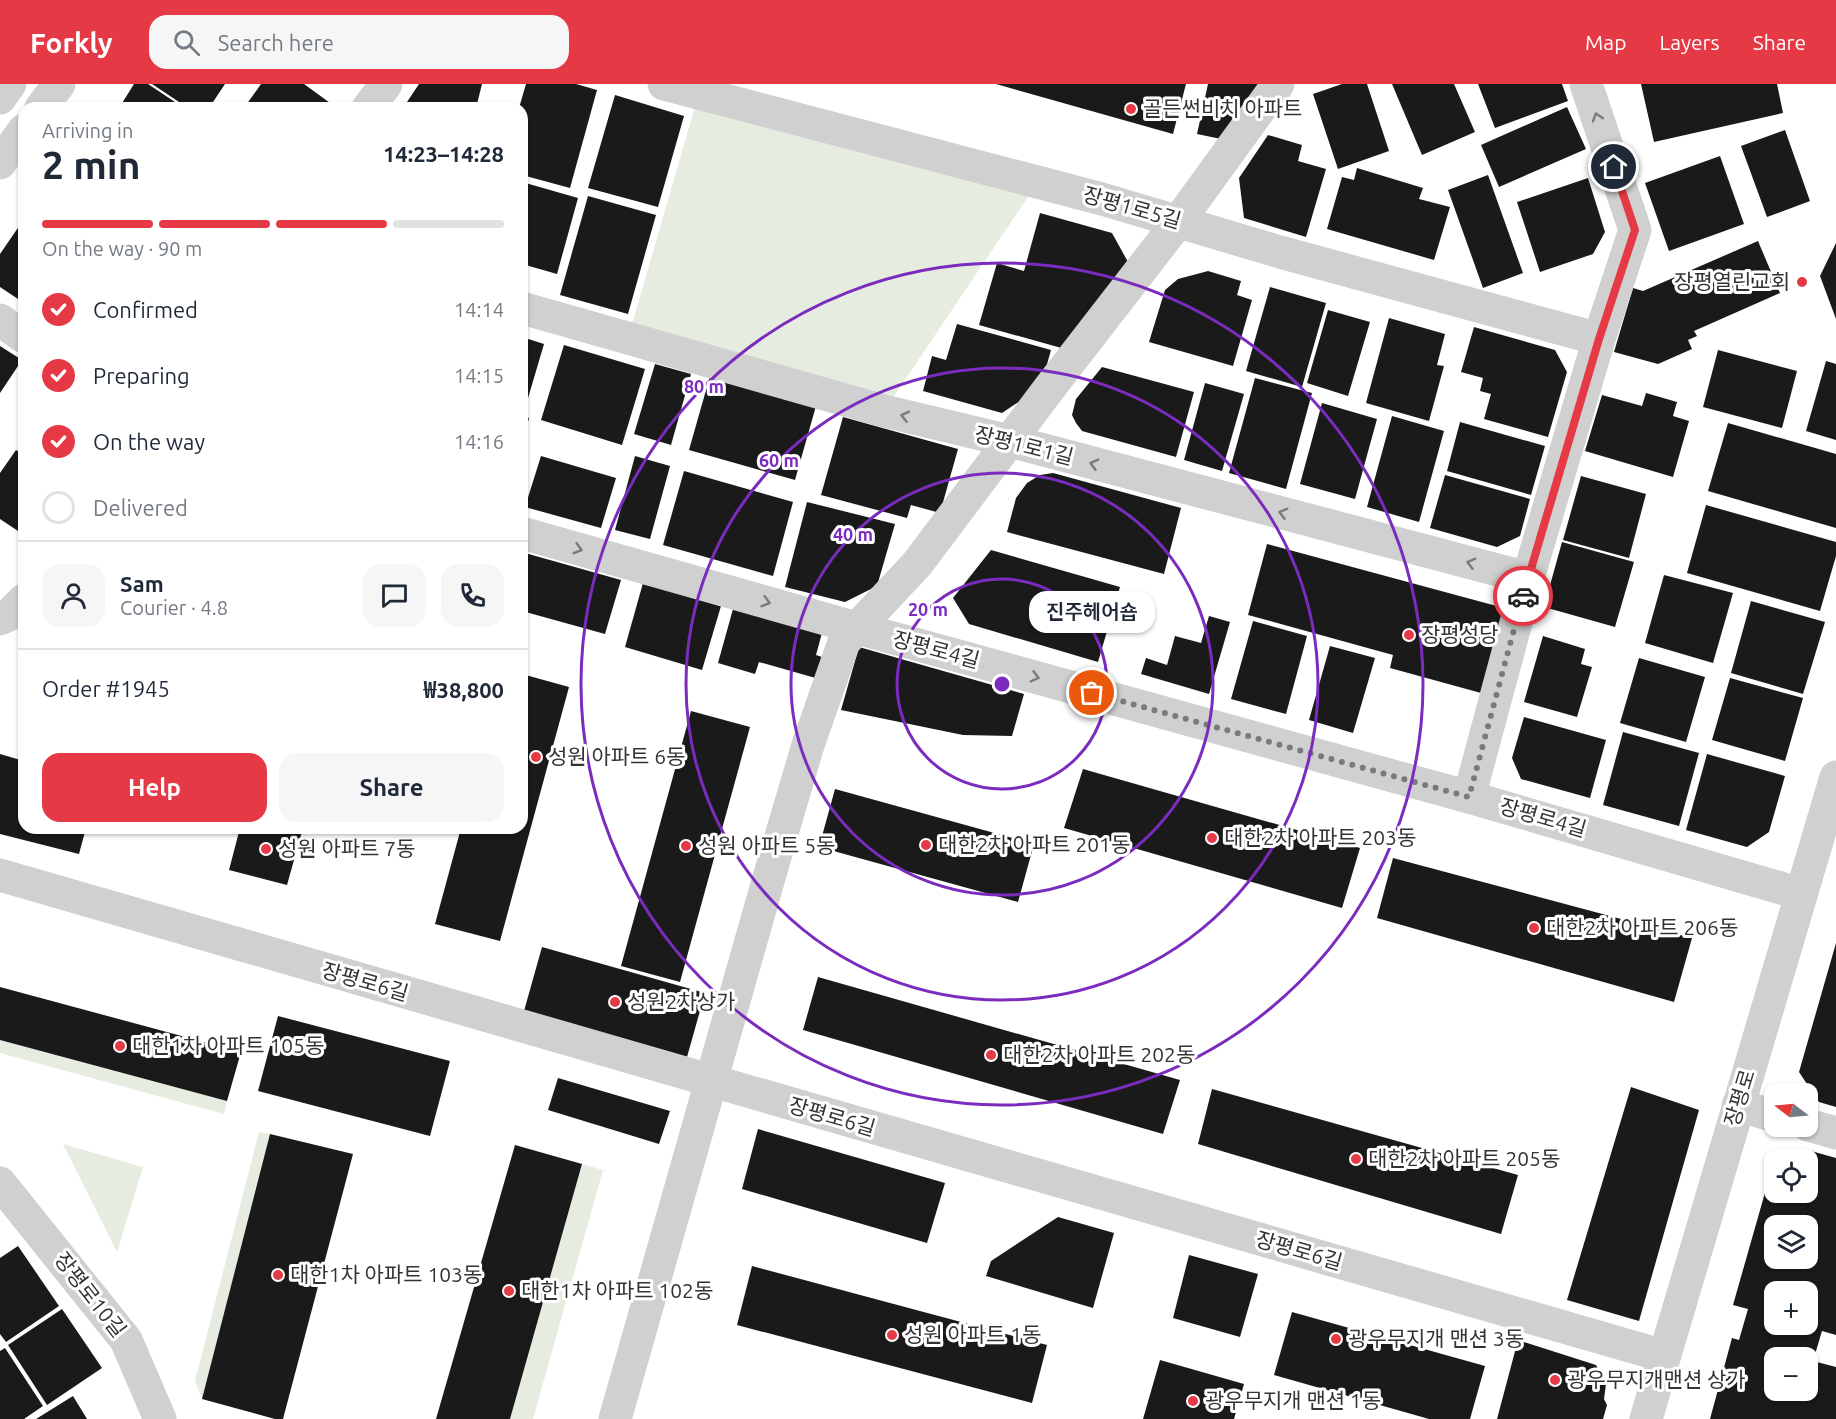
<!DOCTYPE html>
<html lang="en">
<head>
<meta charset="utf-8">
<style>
	:root { --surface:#fff; --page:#f6f6f7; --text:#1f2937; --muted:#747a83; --line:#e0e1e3; --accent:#e63946 }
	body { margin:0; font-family:Ubuntu,"Noto Sans KR",sans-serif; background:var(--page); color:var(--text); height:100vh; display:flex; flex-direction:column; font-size:22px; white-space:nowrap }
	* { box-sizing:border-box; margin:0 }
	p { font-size:20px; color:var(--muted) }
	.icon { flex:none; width:33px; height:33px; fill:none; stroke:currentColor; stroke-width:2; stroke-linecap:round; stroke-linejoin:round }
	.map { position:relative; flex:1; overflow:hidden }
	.panel { position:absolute; left:18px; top:18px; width:510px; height:732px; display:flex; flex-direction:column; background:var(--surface); border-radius:18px; box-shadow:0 2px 4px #0004 }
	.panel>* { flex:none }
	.needle { width:39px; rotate:286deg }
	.tools { position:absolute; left:1764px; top:999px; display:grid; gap:12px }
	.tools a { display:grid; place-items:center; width:54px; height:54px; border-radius:12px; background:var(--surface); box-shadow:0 2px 4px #0004; font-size:30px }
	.pin { position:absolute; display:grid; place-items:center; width:51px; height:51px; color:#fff; margin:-26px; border:3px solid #fff; border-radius:50%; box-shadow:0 2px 6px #0007 }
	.courier { position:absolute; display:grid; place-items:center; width:60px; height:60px; margin:-30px; border:4px solid #e63946; border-radius:50%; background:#fff; color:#222; box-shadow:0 2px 8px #0007 }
	.bubble { position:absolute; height:42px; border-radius:18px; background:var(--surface); box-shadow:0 2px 4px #0004; font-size:20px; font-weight:600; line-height:42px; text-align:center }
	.head em { font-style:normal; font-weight:600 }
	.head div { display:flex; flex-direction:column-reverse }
	.head { display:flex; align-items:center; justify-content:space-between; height:102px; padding:0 24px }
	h1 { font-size:39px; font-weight:600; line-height:45px }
	.bar { display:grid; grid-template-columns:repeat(4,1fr); gap:9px 6px; align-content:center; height:72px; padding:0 24px }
	.bar i { height:8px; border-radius:4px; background:var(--line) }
	.bar .current { background:var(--accent) }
	.bar p { grid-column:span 4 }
	.line { display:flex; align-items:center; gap:15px; padding:0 24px; border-top:2px solid var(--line) }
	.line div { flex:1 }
	.round { display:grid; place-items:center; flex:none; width:63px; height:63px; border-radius:18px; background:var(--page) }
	ol { padding:0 24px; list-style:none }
	li { display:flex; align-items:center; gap:18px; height:66px }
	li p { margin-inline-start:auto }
	li .icon { padding:6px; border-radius:50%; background:var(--accent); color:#fff; stroke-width:4 }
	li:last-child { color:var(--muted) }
	li i { width:33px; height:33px; border:3px solid var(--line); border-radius:50% }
	.button { display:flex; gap:12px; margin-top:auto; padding:12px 24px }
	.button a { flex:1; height:69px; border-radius:18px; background:var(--accent); color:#fff; font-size:24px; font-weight:600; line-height:69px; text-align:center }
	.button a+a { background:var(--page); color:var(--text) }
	header { display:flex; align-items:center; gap:36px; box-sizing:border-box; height:84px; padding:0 30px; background:var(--accent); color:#fff }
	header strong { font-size:28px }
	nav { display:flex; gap:33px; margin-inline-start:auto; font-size:21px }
	.search { width:420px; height:54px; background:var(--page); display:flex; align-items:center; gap:15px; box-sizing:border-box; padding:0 21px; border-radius:18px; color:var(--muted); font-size:22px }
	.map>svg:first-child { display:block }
	.green { fill:#e6ecdf }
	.building { fill:#1a1a1a; fill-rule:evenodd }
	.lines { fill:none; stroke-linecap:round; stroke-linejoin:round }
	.minor { stroke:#d0d0d0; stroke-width:33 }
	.oneway { stroke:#7a7a7a }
	.done { stroke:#7a7a7a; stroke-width:6; stroke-dasharray:0 10.8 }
	.route { stroke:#e63946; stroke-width:8 }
	.ring { fill:none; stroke:#7b2cbf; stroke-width:3 }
	.poi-dot { fill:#e63946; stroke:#fff; stroke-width:2 }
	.labels { text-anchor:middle; stroke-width:6; stroke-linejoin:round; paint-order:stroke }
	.poi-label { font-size:21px; fill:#333; stroke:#fff; text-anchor:start }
	.street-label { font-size:21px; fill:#333; stroke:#fff }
	.centre { fill:#7b2cbf; stroke:#fff; stroke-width:3 }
	.ring-label { font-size:18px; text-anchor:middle; font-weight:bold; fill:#7b2cbf; stroke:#fff; stroke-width:6; stroke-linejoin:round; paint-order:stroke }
</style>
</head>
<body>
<header>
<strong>Forkly</strong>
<div class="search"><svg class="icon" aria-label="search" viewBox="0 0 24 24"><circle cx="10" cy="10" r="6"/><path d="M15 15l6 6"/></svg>Search here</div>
<nav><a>Map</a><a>Layers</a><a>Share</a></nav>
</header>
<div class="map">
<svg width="1836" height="1335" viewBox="0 0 1836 1335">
	<rect width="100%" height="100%" fill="#fff"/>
	<path class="green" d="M699,9L1038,98L884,327L628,254Z
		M0,956L227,1017L224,1030L0,969Z
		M259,1048L270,1050L202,1315L195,1297Z
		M63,1060L143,1083L117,1168Z
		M582,1080L603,1086L533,1335H510Z"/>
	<path class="building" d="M134,0H148L184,24H119Z
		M152,0H225L209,24H188Z
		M261,0H304L337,24H244Z
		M419,0H482L476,24H403Z
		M526,0H576L597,6L570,104L522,91V24H519Z
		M996,0H1186L1173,50Z
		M1208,0H1263L1226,56L1197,50Z
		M1342,0H1367L1389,67L1338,85L1313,10Z
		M1392,0H1454L1475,48L1422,71Z
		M1478,0H1562L1568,17L1495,44Z
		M1641,0H1777L1783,29L1654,58Z
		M615,11L684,32L658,123L588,104Z
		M1567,23L1586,65L1499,103L1481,61Z
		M1785,46L1810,117L1767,133L1741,62Z
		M1268,51L1302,61L1298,77L1326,85L1306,153L1244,134L1239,94Z
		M1720,72L1744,140L1669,167L1645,99Z
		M1357,84L1423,104L1419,115L1450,123L1434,176L1327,145L1342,93L1354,96Z
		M1488,91L1523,189L1483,204L1448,106Z
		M1588,94L1605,148L1593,170L1540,188L1517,118Z
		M522,98L578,114L557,190L522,180Z
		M588,112L656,131L628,230L560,211Z
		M1040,129L1112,149L1128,178L1065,265L979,241L997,179L1024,187Z
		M24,135V219L0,203V170Z
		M1758,157L1780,209L1694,247L1697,252L1688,256L1692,265L1658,280L1614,268L1633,204L1643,207Z
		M1836,159V235L1820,192Z
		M1208,187L1241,197L1237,211L1252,216L1233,282L1149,258L1165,206L1178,195Z
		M1270,203L1326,219L1302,303L1246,287Z
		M1328,226L1370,238L1348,312L1307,299Z
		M1389,234L1445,250L1437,281L1444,282L1429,337L1366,319Z
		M957,240L1051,266L1044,291L1029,311L1002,329L923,307L932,272L946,276Z
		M1474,243L1555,266L1567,288L1548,353L1484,335L1491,310L1480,307L1483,294L1461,288Z
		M522,253L544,260L523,331H522Z
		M564,261L645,285L622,361L541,336Z
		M0,262L22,276L0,309Z
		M1718,266L1797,287L1782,344L1703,323Z
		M1826,277L1836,280V356L1806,347Z
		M655,280L691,290L671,361L634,350Z
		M1102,283L1194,308L1176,373L1082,347L1076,339L1072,331L1076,315Z
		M710,292L816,322L795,396L689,366Z
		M1255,294L1312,309L1286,405L1229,389Z
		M1205,299L1244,310L1222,387L1184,376Z
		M1646,309L1677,318L1673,332L1689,337L1673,393L1585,367L1602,311L1642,322Z
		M1322,319L1377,335L1355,415L1300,400Z
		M522,332L529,334L523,358H522Z
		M1392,332L1444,347L1419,438L1367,423Z
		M843,333L958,365L940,429L911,421L907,434L821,411Z
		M1460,338L1545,362L1531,411L1447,387Z
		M1728,339L1836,370V444L1708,407Z
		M16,366L24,371V451L0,435V389Z
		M541,372L616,394L601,444L525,423Z
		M635,372L670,382L650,455L615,446Z
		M684,387L793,418L773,492L663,461Z
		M1053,389L1181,424L1164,490L1007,448L1016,414L1027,399L1040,391Z
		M1445,391L1530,415L1520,452L1497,463L1430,444Z
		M1581,392L1646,410L1629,474L1563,456Z
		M807,418L895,440L877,502L845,518L785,503Z
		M1706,421L1836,458V472L1820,527L1687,489Z
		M1562,458L1634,478L1615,543L1544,523Z
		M1267,460L1504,524L1481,609L1390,584L1393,571L1248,531Z
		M991,466L1120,503L1098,578L969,540L953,514Z
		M525,469L621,496L605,550L522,527V478Z
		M1664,491L1733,509L1713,579L1645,559Z
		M643,499L721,522L702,586L625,563Z
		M1751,517L1825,538L1803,610L1731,589Z
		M733,525L822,549L816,571L825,574L819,595L759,578L755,590L718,579Z
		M1209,532L1230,538L1209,610L1141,590L1146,574L1167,581L1175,552L1201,559Z
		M1253,537L1307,552L1286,630L1231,615Z
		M1543,552L1585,565L1581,580L1592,583L1577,633L1524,618Z
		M1330,562L1375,574L1353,649L1309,636Z
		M859,563L1024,610L1012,652L963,651L841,626Z
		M1639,574L1705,593L1686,658L1620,639Z
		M522,590L569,603L500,857L435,840L461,744H522Z
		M1730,594L1803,614L1785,677L1712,656Z
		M691,627L750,643L680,898L621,882Z
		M1524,633L1606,656L1590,714L1521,695L1512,674Z
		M1623,648L1699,669L1679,742L1603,721Z
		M0,670L24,677V744H86L79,770L0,750Z
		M1707,670L1785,692L1769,748L1747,763L1686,746Z
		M1083,685L1360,764L1342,824L1064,744Z
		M835,705L1034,760L1018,818L819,763Z
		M240,744H303L287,801L229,786Z
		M1393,774L1692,854L1674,918L1377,834Z
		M1836,859V1023L1819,1018L1799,988Z
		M542,863L705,909L687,973L524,927Z
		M818,893L1180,996L1163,1050L803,946Z
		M0,903L241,968L227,1017L0,956Z
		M278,932L450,977L430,1052L258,1007Z
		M558,994L670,1027L659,1060L548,1026Z
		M1631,1003L1699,1026L1639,1237L1567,1216Z
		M1212,1005L1518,1091L1501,1150L1198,1060Z
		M758,1045L945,1099L927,1159L742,1105Z
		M270,1050L353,1070L283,1335H275L202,1315Z
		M515,1061L582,1080L510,1335H436Z
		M1804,1065L1836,1074V1251L1822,1247L1813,1277L1836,1283V1335H1710L1732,1254L1739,1256L1748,1225L1733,1221L1774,1077V1108H1808V1076H1782ZM1774,1142H1808V1174H1774ZM1774,1208H1808V1240H1774ZM1774,1274H1808V1306H1774Z
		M1058,1133L1114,1149L1093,1224L986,1192L991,1177Z
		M18,1162L59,1222L6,1258L0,1250V1174Z
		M1189,1171L1258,1190L1240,1253L1173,1234Z
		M752,1182L1047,1261L1032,1319L737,1241Z
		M62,1225L102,1284L47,1321L8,1261Z
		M1292,1228L1485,1282L1470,1335H1429L1274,1291Z
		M1518,1256L1596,1281L1606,1300L1604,1315L1607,1321L1603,1335H1497Z
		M5,1264L43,1322L24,1335H0V1267Z
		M1160,1276L1244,1300L1234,1335H1143Z
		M73,1312L87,1335H36Z"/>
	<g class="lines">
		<path class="minor" d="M664,0L1102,115L1280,168L1599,255
			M0,14L10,0
			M41,24L59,0
			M368,24L386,0
			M0,79L24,46
			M522,224L884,327L1010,357L1528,494
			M0,236L24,253
			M522,449L857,544L1469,713L1801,810
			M0,535L9,531L24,516
			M1469,713L1528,494L1599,255L1635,146L1586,0
			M0,791L1664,1272
			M1738,1021L1774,1032
			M1808,1041L1836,1049
			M0,1099L126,1256L160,1335
			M615,1335L772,783L808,661L844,558L917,480L1051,302L1178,138L1278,0
			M1646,1335L1836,693"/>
	</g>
	<defs><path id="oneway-chevron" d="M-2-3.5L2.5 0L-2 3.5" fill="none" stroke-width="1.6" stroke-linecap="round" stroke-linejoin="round" transform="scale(1.5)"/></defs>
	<g class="oneway">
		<use href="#oneway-chevron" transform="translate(1597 33) rotate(-108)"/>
		<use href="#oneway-chevron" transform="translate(905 332) rotate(-167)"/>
		<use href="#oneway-chevron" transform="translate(1094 380) rotate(-165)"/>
		<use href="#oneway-chevron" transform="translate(1283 429) rotate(-165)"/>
		<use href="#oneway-chevron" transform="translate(578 465) rotate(16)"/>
		<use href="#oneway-chevron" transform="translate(1471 479) rotate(-165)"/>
		<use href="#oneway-chevron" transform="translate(766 518) rotate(16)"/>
		<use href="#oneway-chevron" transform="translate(1035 593) rotate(15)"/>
	</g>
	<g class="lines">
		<path class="done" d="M1092,609L1469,713L1523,512"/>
		<path class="route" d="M1523,512L1599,255L1635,146L1614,83"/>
	</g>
	<g class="ring">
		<circle cx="1002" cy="600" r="105"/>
		<circle cx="1002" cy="600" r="211"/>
		<circle cx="1002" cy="600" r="316"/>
		<circle cx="1002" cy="600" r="421"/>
	</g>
	<g class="poi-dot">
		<circle cx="1131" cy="25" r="6"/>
		<circle cx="1802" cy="198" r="6"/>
		<circle cx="1409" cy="551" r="6"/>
		<circle cx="536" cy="673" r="6"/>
		<circle cx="1212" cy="754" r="6"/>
		<circle cx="926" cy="761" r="6"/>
		<circle cx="686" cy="762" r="6"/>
		<circle cx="266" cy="765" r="6"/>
		<circle cx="1534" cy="844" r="6"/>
		<circle cx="615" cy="918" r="6"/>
		<circle cx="120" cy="962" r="6"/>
		<circle cx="991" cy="971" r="6"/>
		<circle cx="1356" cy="1075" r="6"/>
		<circle cx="278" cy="1191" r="6"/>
		<circle cx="509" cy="1207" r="6"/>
		<circle cx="892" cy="1251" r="6"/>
		<circle cx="1336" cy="1255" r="6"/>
		<circle cx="1555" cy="1296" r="6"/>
		<circle cx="1193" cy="1317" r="6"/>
	</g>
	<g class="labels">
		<g class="poi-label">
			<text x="1143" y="32">골든썬비치 아파트</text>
			<text x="1790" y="205" text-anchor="end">장평열린교회</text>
			<text x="1421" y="558">장평성당</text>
			<text x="548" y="680">성원 아파트 6동</text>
			<text x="1224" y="761">대한2차 아파트 203동</text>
			<text x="938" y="768">대한2차 아파트 201동</text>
			<text x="698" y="769">성원 아파트 5동</text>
			<text x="278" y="772">성원 아파트 7동</text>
			<text x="1546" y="851">대한2차 아파트 206동</text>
			<text x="627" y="925">성원2차상가</text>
			<text x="132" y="969">대한1차 아파트 105동</text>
			<text x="1003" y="978">대한2차 아파트 202동</text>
			<text x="1368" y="1082">대한2차 아파트 205동</text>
			<text x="290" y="1198">대한1차 아파트 103동</text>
			<text x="521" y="1214">대한1차 아파트 102동</text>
			<text x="904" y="1258">성원 아파트 1동</text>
			<text x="1348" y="1262">광우무지개 맨션 3동</text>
			<text x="1567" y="1303">광우무지개맨션 상가</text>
			<text x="1205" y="1324">광우무지개 맨션 1동</text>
		</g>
		<g class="street-label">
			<text transform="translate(1132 124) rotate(16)" y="7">장평1로5길</text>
			<text transform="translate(1024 362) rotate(14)" y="7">장평1로1길</text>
			<text transform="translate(936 566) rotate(15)" y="7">장평로4길</text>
			<text transform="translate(1543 734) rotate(16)" y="7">장평로4길</text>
			<text transform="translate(365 898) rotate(16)" y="7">장평로6길</text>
			<text transform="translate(1740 1014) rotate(-73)" y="7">장평로</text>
			<text transform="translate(832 1033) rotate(16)" y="7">장평로6길</text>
			<text transform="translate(1299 1167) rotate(16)" y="7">장평로6길</text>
			<text transform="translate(90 1211) rotate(52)" y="7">장평로10길</text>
		</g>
	</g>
	<circle cx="1002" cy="600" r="9" class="centre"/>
	<g class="ring-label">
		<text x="704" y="309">80 m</text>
		<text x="779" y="383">60 m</text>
		<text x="853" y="457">40 m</text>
		<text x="928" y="532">20 m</text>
	</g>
</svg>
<div class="tools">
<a><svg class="needle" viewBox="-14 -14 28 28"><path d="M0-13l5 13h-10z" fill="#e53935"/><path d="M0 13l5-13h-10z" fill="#747a83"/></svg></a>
<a><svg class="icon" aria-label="locate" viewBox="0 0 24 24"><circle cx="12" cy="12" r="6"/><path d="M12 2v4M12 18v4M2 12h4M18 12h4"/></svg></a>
<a><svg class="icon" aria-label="layers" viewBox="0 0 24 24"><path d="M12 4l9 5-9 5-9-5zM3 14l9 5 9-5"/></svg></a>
<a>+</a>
<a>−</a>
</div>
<div class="pin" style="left:1092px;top:609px;background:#ea580c"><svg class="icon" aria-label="bag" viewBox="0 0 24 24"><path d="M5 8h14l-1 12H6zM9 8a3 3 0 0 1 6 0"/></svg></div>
<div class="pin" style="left:1614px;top:83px;background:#1f2937"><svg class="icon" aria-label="home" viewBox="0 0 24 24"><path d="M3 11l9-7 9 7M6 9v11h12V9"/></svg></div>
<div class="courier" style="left:1523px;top:512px"><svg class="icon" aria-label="car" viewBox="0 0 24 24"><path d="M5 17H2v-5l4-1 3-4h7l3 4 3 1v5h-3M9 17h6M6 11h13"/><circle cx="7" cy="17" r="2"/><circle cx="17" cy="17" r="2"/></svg></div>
<div class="bubble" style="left:1029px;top:507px;width:126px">진주헤어숍</div>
<section class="panel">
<div class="head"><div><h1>2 min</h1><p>Arriving in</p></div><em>14:23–14:28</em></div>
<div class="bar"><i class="current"></i><i class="current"></i><i class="current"></i><i></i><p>On the way · 90 m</p></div>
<ol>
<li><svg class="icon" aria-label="check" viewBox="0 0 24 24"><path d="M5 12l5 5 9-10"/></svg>Confirmed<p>14:14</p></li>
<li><svg class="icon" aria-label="check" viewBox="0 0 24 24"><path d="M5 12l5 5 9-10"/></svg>Preparing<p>14:15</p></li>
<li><svg class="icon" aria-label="check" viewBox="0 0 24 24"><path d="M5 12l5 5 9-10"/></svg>On the way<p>14:16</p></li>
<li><i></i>Delivered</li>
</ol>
<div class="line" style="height:108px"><a class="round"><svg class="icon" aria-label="person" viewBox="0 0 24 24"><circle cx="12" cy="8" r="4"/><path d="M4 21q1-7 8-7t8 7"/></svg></a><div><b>Sam</b><p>Courier · 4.8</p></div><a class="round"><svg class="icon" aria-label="chat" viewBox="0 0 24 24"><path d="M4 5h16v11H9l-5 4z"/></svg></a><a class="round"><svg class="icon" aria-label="phone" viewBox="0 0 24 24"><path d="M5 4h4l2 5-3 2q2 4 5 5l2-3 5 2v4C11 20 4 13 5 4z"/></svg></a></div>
<div class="line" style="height:78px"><div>Order #1945</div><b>₩38,800</b></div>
<div class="button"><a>Help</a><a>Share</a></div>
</section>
</div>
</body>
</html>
